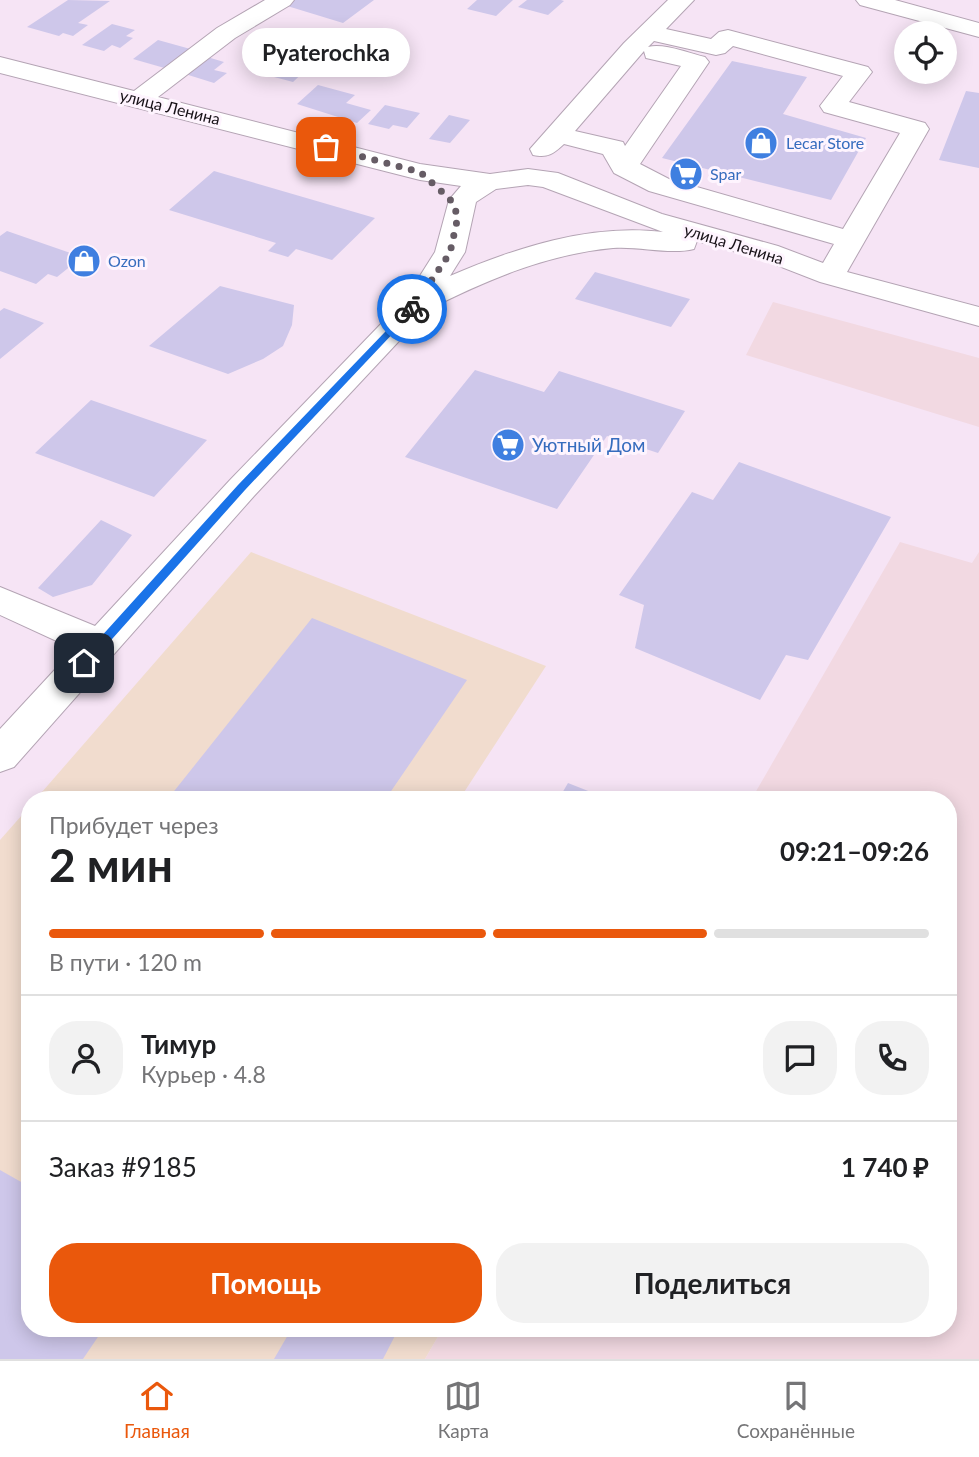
<!DOCTYPE html>
<html lang="ru">
<head>
<meta charset="utf-8">
<style>
	:root { --surface:#fff; --page:#f2f2f2; --text:#202124; --muted:#757577; --line:#e0e0e0; --accent:#ea580c }
	body { margin:0; font-family:Lato,sans-serif; background:var(--page); color:var(--text); height:100vh; display:flex; flex-direction:column; font-size:26px; white-space:nowrap }
	* { box-sizing:border-box; margin:0 }
	p { font-size:23px; color:var(--muted) }
	.icon { flex:none; width:38px; height:38px; fill:none; stroke:currentColor; stroke-width:2; stroke-linecap:round; stroke-linejoin:round }
	.map { position:relative; flex:1; overflow:hidden }
	.panel { position:absolute; left:21px; top:791px; width:936px; height:546px; display:flex; flex-direction:column; background:var(--surface); border-radius:28px; box-shadow:0 4px 18px #0003 }
	.panel>* { flex:none }
	.tools { position:absolute; left:894px; top:21px; display:grid; gap:14px }
	.tools a { display:grid; place-items:center; width:63px; height:63px; border-radius:50%; background:var(--surface); box-shadow:0 4px 18px #0003; font-size:35px }
	.pin { position:absolute; display:grid; place-items:center; width:60px; height:60px; color:#fff; margin:-30px; border-radius:14px; box-shadow:0 4px 10px #0006 }
	.courier { position:absolute; display:grid; place-items:center; width:70px; height:70px; margin:-35px; border:5px solid #1a73e8; border-radius:50%; background:#fff; color:#222; box-shadow:0 2px 9px #0007 }
	.bubble { position:absolute; height:49px; border-radius:24px; background:var(--surface); box-shadow:0 4px 18px #0003; font-size:23px; font-weight:700; line-height:49px; text-align:center }
	.overview em { font-style:normal; font-weight:700 }
	.overview div { display:flex; flex-direction:column-reverse }
	.overview { display:flex; align-items:center; justify-content:space-between; height:119px; padding:0 28px }
	h1 { font-size:46px; font-weight:700; line-height:52px }
	.bar { display:grid; grid-template-columns:repeat(4,1fr); gap:10px 7px; align-content:center; height:84px; padding:0 28px }
	.bar i { height:9px; border-radius:5px; background:var(--line) }
	.bar .selected { background:var(--accent) }
	.bar p { grid-column:span 4 }
	.line { display:flex; align-items:center; gap:18px; padding:0 28px; border-top:2px solid var(--line) }
	.line div { flex:1 }
	.round { display:grid; place-items:center; flex:none; width:74px; height:74px; border-radius:28px; background:var(--page) }
	.primary-button { display:flex; gap:14px; margin-top:auto; padding:14px 28px }
	.primary-button a { flex:1; height:80px; border-radius:28px; background:var(--accent); color:#fff; font-size:28px; font-weight:700; line-height:80px; text-align:center }
	.primary-button a+a { background:var(--page); color:var(--text) }
	.tabs { display:flex; justify-content:space-around; align-items:center; height:98px; border-top:2px solid var(--line); background:var(--surface); font-size:19px; color:var(--muted) }
	.tabs a { display:grid; justify-items:center; gap:4px }
	.tabs .selected { color:var(--accent) }
	.map>svg:first-child { display:block }
	.industrial { fill:#f2d9e2 }
	.education { fill:#f1dcce }
	.building { fill:#cec7ea }
	.lines { fill:none; stroke-linecap:round; stroke-linejoin:round }
	.minor-casing { stroke:#b4a4b4; stroke-width:2 }
	.minor { fill:#fff; fill-rule:evenodd }
	.route { fill:#1a73e8 }
	.done { stroke:#665c65; stroke-width:7; stroke-dasharray:0 12.6 }
	.labels { text-anchor:middle; stroke-width:6; stroke-linejoin:round; paint-order:stroke }
	.far-street-label { font-size:16px; fill:#181218; stroke:#fef4fe }
	.far-shop-label { font-size:16px; fill:#366cbe; stroke:#fef4fe; text-anchor:start }
	.shop-label { font-size:19px; fill:#366cbe; stroke:#fef4fe; text-anchor:start }
</style>
</head>
<body>
<div class="map">
<svg width="979" height="1359" viewBox="0 0 979 1359">
	<rect width="100%" height="100%" fill="#f6e4f5"/>
	<path class="industrial" d="M773,302L979,358V427L746,355Z
		M900,542L972,563L979,552V1359H425L443,1328H948V800H751Z"/>
	<path class="education" d="M251,552L546,666L459,800H35Z
		M30,806V1328H443L425,1359H0V840Z"/>
	<path class="building" d="M68,0L110,1L78,23L88,25L73,36L63,33L59,36L27,27Z
		M291,0H374L343,23L284,5Z
		M477,0H513L496,16L467,9Z
		M527,0H561L564,1L548,15L518,7Z
		M112,24L135,30L126,36L133,38L120,48L112,45L104,51L82,45Z
		M158,40L194,50L168,69L133,59Z
		M204,56L224,62L214,70L227,73L214,83L182,73Z
		M282,58L311,65L293,82L263,74Z
		M732,61L807,77L783,114L866,138L831,200L662,158Z
		M318,85L355,95L346,103L371,110L357,123L297,104Z
		M966,91L979,93V168L939,160Z
		M385,105L420,113L407,128L393,125L389,129L368,124Z
		M449,115L470,120L450,143L429,139Z
		M214,171L375,218L332,260L296,249L288,257L268,251L276,243L169,210Z
		M7,231L82,257L57,277L48,274L36,284L0,271V236Z
		M595,272L690,299L671,327L575,299Z
		M220,286L294,305L292,325L283,346L263,359L228,374L149,346Z
		M4,308L44,323L0,359V311Z
		M475,370L544,392L559,371L685,411L658,453L607,436L557,509L405,457Z
		M91,400L207,440L154,497L35,453Z
		M739,462L891,517L808,660L786,655L760,700L635,648L644,605L619,595L692,492L713,500Z
		M101,520L132,535L92,585L53,597L38,588Z
		M312,618L467,680L385,800H167Z
		M568,783L611,800H558Z
		M0,1170L30,1187V1328H104L83,1359H0Z
		M292,1328H399L383,1359H274Z"/>
	<g class="lines">
		<defs>
			<path id="minor" d="M265,0H294L290,5L235,38L158,97L420,164L490,174L528,169L558,173L662,214L778,246L823,263L834,244L649,191L614,173L603,154L564,144C553,154 548,158 533,155L530,149L624,43L668,0H694L666,29L711,39L719,32L728,30L868,67L872,72L849,102L925,123L929,129L847,272L979,307V326L820,282L758,258L697,241L694,249C670,255 639,246 613,248C547,254 487,280 429,309L254,496L14,767L0,772V729L74,649L0,615V587L95,626L230,480L406,298L435,252L449,200L461,186L420,180L0,73V57L134,91L217,28ZM654,41L716,55L725,53L733,46L843,76L820,106L824,112L900,133L843,229L669,179L640,164L709,62L705,57C688,53 664,43 648,47ZM644,51L646,58L681,66L625,146L623,142L575,131ZM528,185L543,187L663,232C590,223 515,248 450,276L465,252L476,202L496,189Z
				M856,0H895L979,23V37L860,5Z"/>
		</defs>
		<use href="#minor" class="minor-casing"/>
		<use href="#minor" class="minor"/>
	</g>
	<path class="route" d="M409,307L416,309L245,490L88,666H80V660L238,485Z"/>
	<g class="lines">
		<path class="done" d="M326,147L420,172L450,199L458,216L450,253L412,309"/>
	</g>
	<defs>
		<symbol id="shop-disc" viewBox="-11 -11 22 22"><circle r="9.5" fill="#3f7fe0" stroke="#fef4fe"/><path d="M-5-2.5h2.3a2.7 3.5 0 0 1 5.4 0H5L5.5 6h-11ZM-1.5-2.5h3a1.5 2.3 0 0 0-3 0Z" fill="#fff"/></symbol>
		<symbol id="supermarket-disc" viewBox="-11 -11 22 22"><circle r="9.5" fill="#3f7fe0" stroke="#fef4fe"/><path d="M-6-5.5h2.5l.6 2H6L4.5 2H-2.5L-4.4-4H-6ZM-1.5 3.2a1.3 1.3 0 1 0 .1 0ZM3 3.2a1.3 1.3 0 1 0 .1 0Z" fill="#fff"/></symbol>
	</defs>
	<g fill-rule="evenodd">
		<use href="#shop-disc" x="742" y="124" width="38" height="38"/>
		<use href="#supermarket-disc" x="667" y="155" width="38" height="38"/>
		<use href="#shop-disc" x="65" y="242" width="38" height="38"/>
		<use href="#supermarket-disc" x="489" y="426" width="38" height="38"/>
	</g>
	<g class="labels">
		<g class="far-street-label">
			<text transform="translate(170 107) rotate(14)" y="6">улица Ленина</text>
			<text transform="translate(734 244) rotate(17)" y="6">улица Ленина</text>
		</g>
		<g class="far-shop-label">
			<text x="786" y="149">Lecar Store</text>
			<text x="710" y="180">Spar</text>
			<text x="108" y="267">Ozon</text>
		</g>
		<g class="shop-label">
			<text x="532" y="452">Уютный Дом</text>
		</g>
	</g>
</svg>
<div class="tools">
<a><svg class="icon" aria-label="locate" viewBox="0 0 24 24"><circle cx="12" cy="12" r="6"/><path d="M12 2v4M12 18v4M2 12h4M18 12h4"/></svg></a>
</div>
<div class="pin" style="left:326px;top:147px;background:#ea580c"><svg class="icon" aria-label="bag" viewBox="0 0 24 24"><path d="M5 8h14l-1 12H6zM9 8a3 3 0 0 1 6 0"/></svg></div>
<div class="pin" style="left:84px;top:663px;background:#1f2937"><svg class="icon" aria-label="home" viewBox="0 0 24 24"><path d="M3 11l9-7 9 7M6 9v11h12V9"/></svg></div>
<div class="courier" style="left:412px;top:309px"><svg class="icon" aria-label="bike" viewBox="0 0 24 24"><circle cx="6" cy="16" r="4"/><circle cx="18" cy="16" r="4"/><path d="M6 16l4-8h5l3 8M10 8l3 8H6M13 5h3"/></svg></div>
<div class="bubble" style="left:242px;top:28px;width:168px">Pyaterochka</div>
<section class="panel">
<div class="overview"><div><h1>2 мин</h1><p>Прибудет через</p></div><em>09:21–09:26</em></div>
<div class="bar"><i class="selected"></i><i class="selected"></i><i class="selected"></i><i></i><p>В пути · 120 m</p></div>
<div class="line" style="height:126px"><a class="round"><svg class="icon" aria-label="person" viewBox="0 0 24 24"><circle cx="12" cy="8" r="4"/><path d="M4 21q1-7 8-7t8 7"/></svg></a><div><b>Тимур</b><p>Курьер · 4.8</p></div><a class="round"><svg class="icon" aria-label="chat" viewBox="0 0 24 24"><path d="M4 5h16v11H9l-5 4z"/></svg></a><a class="round"><svg class="icon" aria-label="phone" viewBox="0 0 24 24"><path d="M5 4h4l2 5-3 2q2 4 5 5l2-3 5 2v4C11 20 4 13 5 4z"/></svg></a></div>
<div class="line" style="height:91px"><div>Заказ #9185</div><b>1 740 ₽</b></div>
<div class="primary-button"><a>Помощь</a><a>Поделиться</a></div>
</section>
</div>
<nav class="tabs">
<a class="selected"><svg class="icon" aria-label="home" viewBox="0 0 24 24"><path d="M3 11l9-7 9 7M6 9v11h12V9"/></svg>Главная</a>
<a><svg class="icon" aria-label="map" viewBox="0 0 24 24"><path d="M3 6l6-2 6 2 6-2v14l-6 2-6-2-6 2zM9 4v14M15 6v14"/></svg>Карта</a>
<a><svg class="icon" aria-label="saved" viewBox="0 0 24 24"><path d="M7 4h10v16l-5-4-5 4z"/></svg>Сохранённые</a>
</nav>
</body>
</html>
